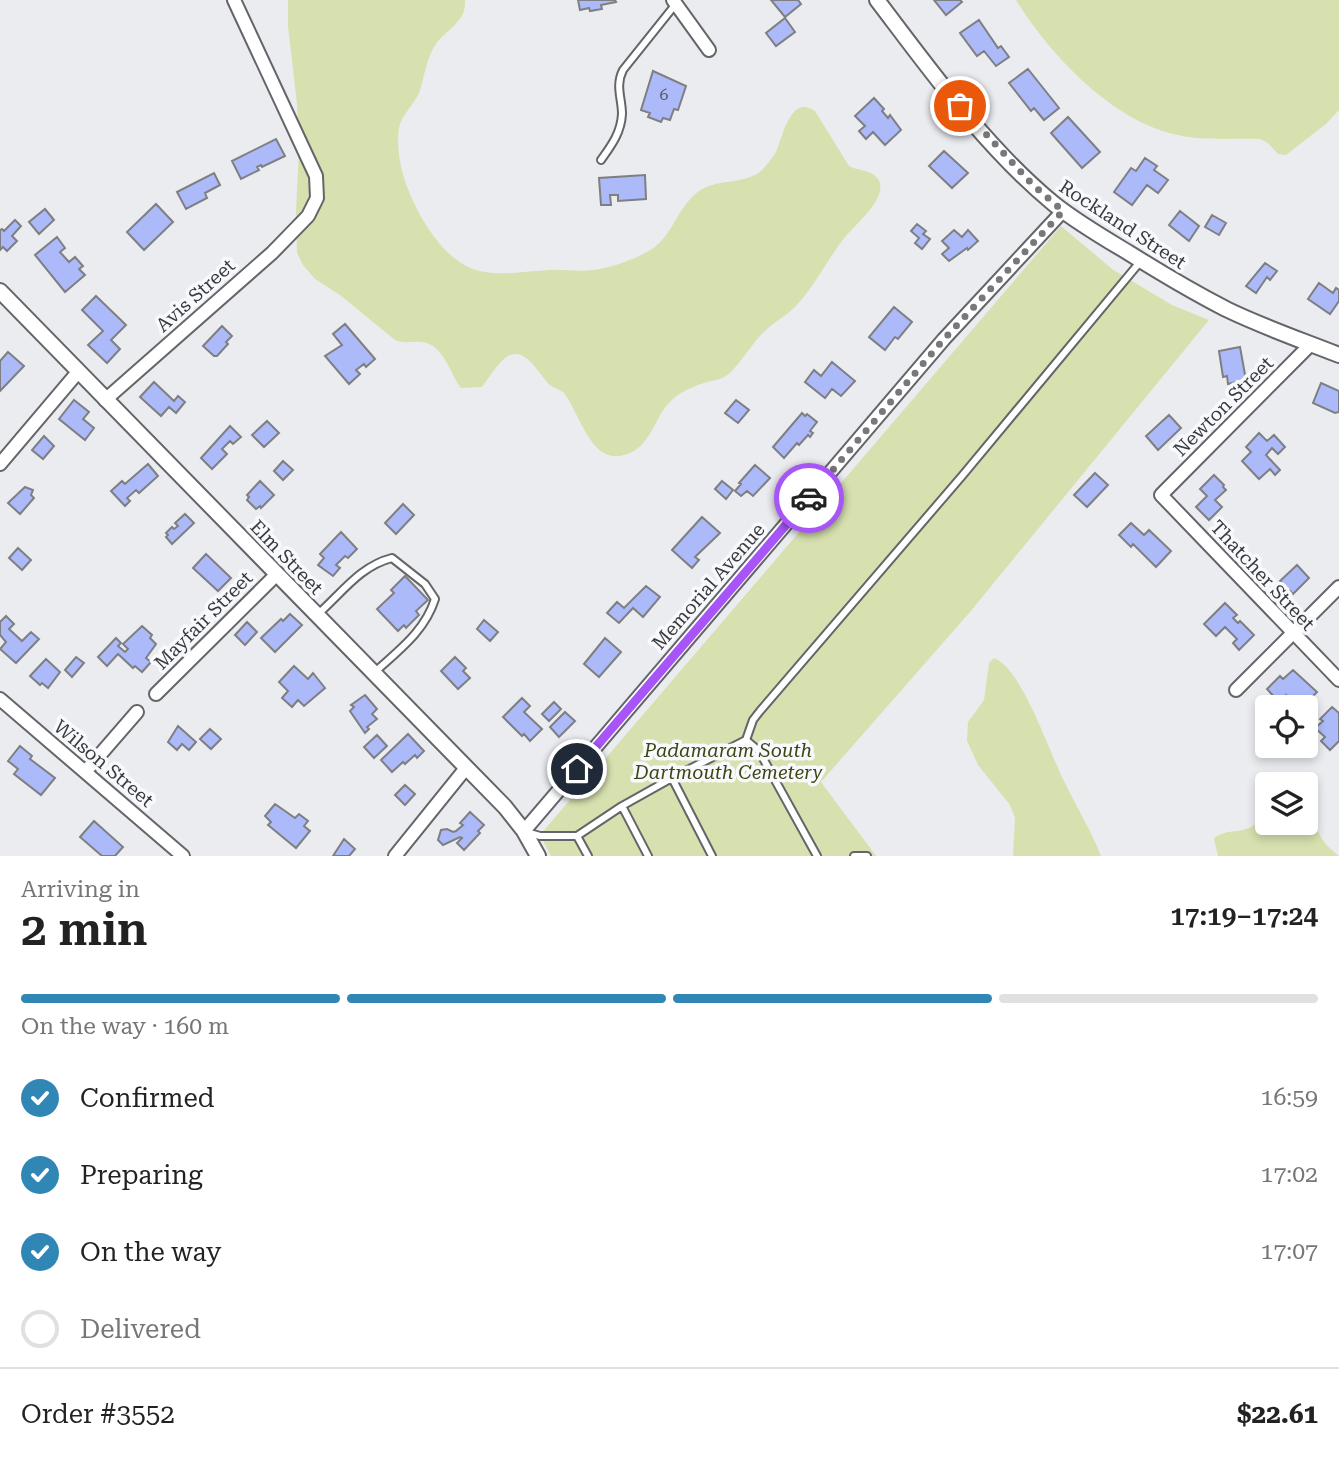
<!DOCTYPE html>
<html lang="en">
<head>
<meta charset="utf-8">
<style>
	:root { --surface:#fff; --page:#f6f6f6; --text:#222; --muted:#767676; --line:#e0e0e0; --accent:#3087b6 }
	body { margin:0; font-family:"Roboto Serif",serif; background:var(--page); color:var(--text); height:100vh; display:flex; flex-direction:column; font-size:26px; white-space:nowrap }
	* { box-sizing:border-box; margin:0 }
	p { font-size:23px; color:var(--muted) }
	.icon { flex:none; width:38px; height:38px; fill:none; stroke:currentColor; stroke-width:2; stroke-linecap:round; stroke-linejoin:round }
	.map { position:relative; height:856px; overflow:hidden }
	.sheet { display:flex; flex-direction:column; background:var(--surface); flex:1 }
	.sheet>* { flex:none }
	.buttons { position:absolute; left:1255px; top:695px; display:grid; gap:14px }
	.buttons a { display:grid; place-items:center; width:63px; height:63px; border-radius:7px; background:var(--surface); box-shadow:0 4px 10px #0003; font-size:35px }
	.pin { position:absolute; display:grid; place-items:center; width:60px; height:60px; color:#fff; margin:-30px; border:4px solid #fff; border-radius:50%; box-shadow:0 2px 7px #0007 }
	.courier { position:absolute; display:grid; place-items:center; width:70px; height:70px; margin:-35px; border:5px solid #a855f7; border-radius:50%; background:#fff; color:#222; box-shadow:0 2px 9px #0007 }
	.head em { font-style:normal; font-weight:600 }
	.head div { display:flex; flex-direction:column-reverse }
	.head { display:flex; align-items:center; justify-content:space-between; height:119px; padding:0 21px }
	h1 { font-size:46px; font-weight:600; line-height:52px }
	.bar { display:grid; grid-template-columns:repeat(4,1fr); gap:10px 7px; align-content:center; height:84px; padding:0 21px }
	.bar i { height:9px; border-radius:5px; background:var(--line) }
	.bar .active { background:var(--accent) }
	.bar p { grid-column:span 4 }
	.line { display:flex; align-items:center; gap:18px; padding:0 21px; border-top:2px solid var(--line) }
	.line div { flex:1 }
	ol { padding:0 21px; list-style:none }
	li { display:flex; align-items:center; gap:21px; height:77px }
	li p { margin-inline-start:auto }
	li .icon { padding:7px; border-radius:50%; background:var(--accent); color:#fff; stroke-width:4 }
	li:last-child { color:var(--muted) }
	li i { width:38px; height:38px; border:4px solid var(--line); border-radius:50% }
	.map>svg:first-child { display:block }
	.green { fill:#d7e1af }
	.building { fill:#acbafa; stroke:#7e7f82; stroke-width:2 }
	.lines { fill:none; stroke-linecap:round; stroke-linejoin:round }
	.service-casing { stroke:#646569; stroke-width:10 }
	.minor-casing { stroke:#646569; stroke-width:16 }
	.tertiary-casing { stroke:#646569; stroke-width:18 }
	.service { stroke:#fff; stroke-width:6 }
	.minor { stroke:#fff; stroke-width:12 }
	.tertiary { stroke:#fff; stroke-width:14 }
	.done { stroke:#77787a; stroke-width:7; stroke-dasharray:0 12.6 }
	.route { stroke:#a855f7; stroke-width:9 }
	.labels { text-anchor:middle; stroke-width:7; stroke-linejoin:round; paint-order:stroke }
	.number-label { font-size:16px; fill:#565a6b }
	.street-label { font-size:19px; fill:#393a3b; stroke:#f8f9fd }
	.park-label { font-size:19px; font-style:italic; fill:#3e4512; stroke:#f8f9fd }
</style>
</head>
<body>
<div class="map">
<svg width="1339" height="856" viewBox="0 0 1339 856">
	<rect width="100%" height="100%" fill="#ebecf0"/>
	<path class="green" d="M288,0H465C467,23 444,30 434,47C427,59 425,73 421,87C418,100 405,111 400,124C397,133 398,151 400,161C406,197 438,259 476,270C499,277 526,271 550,270C564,269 578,272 592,270C612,268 636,259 652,249C673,235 678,206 699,191C718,178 748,185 763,169C767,165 773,157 776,152C783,137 790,94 815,111L849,166C856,170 868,170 874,175C896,191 856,224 846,236C828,258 816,284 797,305C786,317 771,323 760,336C750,347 741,362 730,373C721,381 711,380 701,384C689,388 677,394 669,403C653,420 650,451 620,456C590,461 579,412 564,393C561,390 554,388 550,385C540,376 527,348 510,355C500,359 489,378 482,387L461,388C449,372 444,345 422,342C412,341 404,344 395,340L340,295L315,279L303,265L297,253L296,211L299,150L297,104L288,26Z
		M1016,0H1339V110L1326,124L1286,155L1278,154L1268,143L1260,139C1233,138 1204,141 1178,135C1113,122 1050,55 1016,0Z
		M1061,226L1112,269L1172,305L1209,320L970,612L821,782L876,856H551L540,835Z
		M994,658C1023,669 1050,755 1065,783C1077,808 1091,830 1101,856H1013L1015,818L1010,805L978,765L967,741L968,722L984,700L989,663Z
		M1306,801C1313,810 1313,818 1317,828C1321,841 1329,848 1339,856H1218L1214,840L1215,837C1229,829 1236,833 1249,828C1256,825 1262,818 1267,813V822H1306Z"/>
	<path class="building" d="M578,0H615L616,2L601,5L602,9L590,11L589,8L580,10Z
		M771,0H798L801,4L785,17Z
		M934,0H960L962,2L946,15Z
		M785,18L795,32L776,46L766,33Z
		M979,20L998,48L1001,46L1009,57L996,66L984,51L977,56L960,33Z
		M1028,69L1059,108L1044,120L1034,108L1031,111L1009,83Z
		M653,71L686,86L678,110L674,109L670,120L663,118L661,122L648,117L650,113L641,110Z
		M874,98L884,109L882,111L888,118L890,115L901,130L885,145L873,132L866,139L859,131L865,126L855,116Z
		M1068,117L1100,152L1082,168L1051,133Z
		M276,139L285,156L262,167L261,165L257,167L259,170L241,179L232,161Z
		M944,151L968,173L952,188L929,166Z
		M1145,158L1157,166L1154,170L1168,180L1158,193L1147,185L1132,205L1114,192L1131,168L1136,171Z
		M214,173L220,185L205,193L207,198L186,209L177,192Z
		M645,175L646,199L618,201V195H610L611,205H601L599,178Z
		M156,204L173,222L144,250L127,232Z
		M45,209L54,220L39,234L29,222Z
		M1180,211L1199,226L1189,241L1169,225Z
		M1212,215L1226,223L1219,235L1205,227Z
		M15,220L21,226L12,236L17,241L7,251L3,247L0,250V230L2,229L4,231Z
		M917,224L926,231L923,234L930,239L922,249L915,243L919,238L911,231Z
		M954,230L962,237L968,230L978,241L968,250L967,248L949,261L942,254L949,248L942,241Z
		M57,237L65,248L60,252L69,262L75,257L83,266L79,269L85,275L65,292L35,255Z
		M1265,263L1277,271L1270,280L1267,277L1256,293L1246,286Z
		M1319,283L1333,293L1336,288L1339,290V301L1330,314L1308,299Z
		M96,296L126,325L111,340L120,349L107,363L88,345L103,331L82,310Z
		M894,307L912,322L898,339L895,337L885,350L869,337Z
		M345,324L375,359L366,367L364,364L356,370L360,374L349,384L325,356L342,345L333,334Z
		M222,326L232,336L226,342L228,344L217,356H214L203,346Z
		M1240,347L1246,380L1228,384L1227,376L1223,377L1219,351Z
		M8,352L24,366L0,391V361Z
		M832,362L855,381L841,396L832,389L825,398L805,382L814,370L821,376Z
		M154,382L174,401L178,396L185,402L176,413L169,407L161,416L140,397Z
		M1321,383L1339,391V412L1335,413L1313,403Z
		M74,400L89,412L83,419L94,428L85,440L59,419Z
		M736,400L749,410L738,423L725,413Z
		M802,413L805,416L807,414L817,422L810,431L813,433L810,437L808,435L799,445L797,443L784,458L773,447Z
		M1169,415L1181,428L1158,450L1146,436Z
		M267,421L279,433L264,447L252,435Z
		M230,426L241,437L233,444L230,441L222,449L227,454L212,469L201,458Z
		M1259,433L1267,441L1274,435L1285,447L1278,454L1272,448L1266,455L1280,470L1275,475L1270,469L1259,479L1242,461L1251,452L1246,447Z
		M44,436L54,446L43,459L32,450Z
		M283,461L293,470L283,480L274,471Z
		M148,464L158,476L139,493L136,490L127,498L130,501L125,506L111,491L122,481L125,484Z
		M755,465L770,478L753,496L747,491L741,496L735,491L741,484L739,483Z
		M1095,473L1108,485L1087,507L1074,495Z
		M1214,475L1224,485L1223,487L1226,490L1215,500L1222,507L1209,520L1196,507L1207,496L1200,489Z
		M260,481L274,495L261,508L260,506L256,509L247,500L249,497L247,495Z
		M722,481L733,490L726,499L715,489Z
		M25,487L33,490L31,495L34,498L20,514L8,503Z
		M403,504L414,515L396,534L385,523Z
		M185,514L194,523L172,544L166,537L168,535L166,533L172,527L174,529L178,526L175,523Z
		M702,517L720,533L695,557L699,560L692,568L672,550Z
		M1131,523L1144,535L1149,530L1171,551L1156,567L1133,544L1131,547L1119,535Z
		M341,532L357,549L348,558L345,556L336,565L340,568L333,576L318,565L324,558L320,554Z
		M18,548L31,560L22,570L9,558Z
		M206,554L231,578L218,591L193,568Z
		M1297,565L1309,578L1293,594L1280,581Z
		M405,576L428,600L416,611L419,615L406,628L404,625L398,631L377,609L394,593L391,590Z
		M646,586L660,597L643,617L633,608L619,623L607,613L617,602L624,608Z
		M1225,603L1237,615L1233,618L1238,623L1240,621L1254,635L1239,650L1233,643L1237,639L1225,627L1216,636L1204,624Z
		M290,614L302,625L275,652L261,638L281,619L283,621Z
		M6,616L14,624L9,629L22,641L31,632L39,639L16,663L0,649L6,642L0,635V622Z
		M484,620L498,632L490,641L477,629Z
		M247,622L257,632L245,645L235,635Z
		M142,626L152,635L150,638L156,644L146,658L151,662L142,672L135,666L133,668L118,654L107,666L98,657L116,638L121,643L118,646L125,652L128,649L123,644Z
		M605,638L621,652L599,677L584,664Z
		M76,657L84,663L72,677L65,670Z
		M455,657L466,668L463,671L470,678L458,689L441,671Z
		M46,659L60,672L48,688L42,683L40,685L30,676Z
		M294,666L308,679L313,673L325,688L304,706L298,700L292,707L282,698L288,691L279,682Z
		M1293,670L1317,692L1304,705L1298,698L1293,703L1286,695L1279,702L1267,689L1280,676L1283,679Z
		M365,695L377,709L372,714L377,719L367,727L369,729L365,733L350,711L354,707L351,705Z
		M522,698L530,706L524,712L542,729L530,741L524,734L522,736L503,717Z
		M554,702L561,709L549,721L542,714Z
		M1332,707L1339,713V741L1330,750L1321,741L1325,737L1315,728L1323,721L1320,719Z
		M565,712L575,721L559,737L550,727Z
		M178,726L196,742L189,750L182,744L177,750L168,742Z
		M210,729L221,739L211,749L200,739Z
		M408,734L424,751L417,758L415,755L405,764L403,762L392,772L381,760Z
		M377,735L387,746L374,758L364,747Z
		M20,746L32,756L30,759L55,778L41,795L14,774L18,769L8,761Z
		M405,785L415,794L405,805L395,795Z
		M275,804L295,818L299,814L308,821L304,826L310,831L296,848L268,825L271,822L265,816Z
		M470,812L484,825L478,831L480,833L464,850L457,843L462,838L460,837L443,845L438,840L441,830L447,829L453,832L456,831L463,825L460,823Z
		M94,821L123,847L115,856H102L80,837Z
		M344,839L355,849L349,856H333Z"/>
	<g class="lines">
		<defs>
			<path id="service" d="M601,160C611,146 621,133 622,114C622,98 615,86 623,70L675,5
				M318,614C342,593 360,566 392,558L425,584L435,599C425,631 399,650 375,672
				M746,740L759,751L817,856
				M526,832L540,836H577L588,856
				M577,836L622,806
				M648,856L622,806L672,778
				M712,856L672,778L746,740L753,720L760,711L962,476L1140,262
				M854,856H867"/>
			<path id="minor" d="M673,0L709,50
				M1311,344L1161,495L1339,680
				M105,400L272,253L308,216L317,198L316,176L234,0
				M0,464L78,372
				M1236,690L1339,587
				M156,694L277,574
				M0,699L183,856
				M85,772L137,712
				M524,831L944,339L1063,211
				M395,856L466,768"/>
			<path id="tertiary" d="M877,0C931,71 985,147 1054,204C1078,223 1104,238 1129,253C1161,273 1193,292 1226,309C1263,327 1301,340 1339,355
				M0,291L505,807L524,831L538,856"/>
		</defs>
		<use href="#service" class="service-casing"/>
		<use href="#minor" class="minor-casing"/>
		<use href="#tertiary" class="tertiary-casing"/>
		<use href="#service" class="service"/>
		<use href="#minor" class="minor"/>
		<use href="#tertiary" class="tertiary"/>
	</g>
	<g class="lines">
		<path class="done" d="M809,498L944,339L1063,211L1032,184L960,106"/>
		<path class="route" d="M577,769L809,498"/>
	</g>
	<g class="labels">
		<g class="number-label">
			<text x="664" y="100">6</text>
		</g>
		<g class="street-label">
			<text transform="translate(1123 224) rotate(33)" y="7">Rockland Street</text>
			<text transform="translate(195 295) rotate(-42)" y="7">Avis Street</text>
			<text transform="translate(1223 406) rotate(-45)" y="7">Newton Street</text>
			<text transform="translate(287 557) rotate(46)" y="7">Elm Street</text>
			<text transform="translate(1263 575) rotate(47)" y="7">Thatcher Street</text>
			<text transform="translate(708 586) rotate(-49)" y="7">Memorial Avenue</text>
			<text transform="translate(203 620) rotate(-45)" y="7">Mayfair Street</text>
			<text transform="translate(104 763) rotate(40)" y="7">Wilson Street</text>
		</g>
		<g class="park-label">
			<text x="728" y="757">Padamaram South<tspan x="728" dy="22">Dartmouth Cemetery</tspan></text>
		</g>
	</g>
</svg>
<div class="buttons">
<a><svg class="icon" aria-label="locate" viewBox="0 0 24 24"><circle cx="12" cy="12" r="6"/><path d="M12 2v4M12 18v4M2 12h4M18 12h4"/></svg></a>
<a><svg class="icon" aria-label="layers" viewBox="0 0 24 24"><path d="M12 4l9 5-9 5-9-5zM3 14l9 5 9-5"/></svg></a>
</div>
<div class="pin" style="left:960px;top:106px;background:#ea580c"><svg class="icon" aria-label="bag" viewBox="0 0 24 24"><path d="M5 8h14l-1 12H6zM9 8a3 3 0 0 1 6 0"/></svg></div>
<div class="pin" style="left:577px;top:769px;background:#1f2937"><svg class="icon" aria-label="home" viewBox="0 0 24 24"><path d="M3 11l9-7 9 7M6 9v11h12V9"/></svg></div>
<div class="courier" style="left:809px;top:498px"><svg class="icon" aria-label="car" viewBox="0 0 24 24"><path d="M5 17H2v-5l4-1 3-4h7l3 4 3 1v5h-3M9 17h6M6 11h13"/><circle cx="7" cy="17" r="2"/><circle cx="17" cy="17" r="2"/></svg></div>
</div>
<section class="sheet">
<div class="head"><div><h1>2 min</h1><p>Arriving in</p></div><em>17:19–17:24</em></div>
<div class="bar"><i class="active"></i><i class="active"></i><i class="active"></i><i></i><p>On the way · 160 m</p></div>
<ol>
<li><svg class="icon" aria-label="check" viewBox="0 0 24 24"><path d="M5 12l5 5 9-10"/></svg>Confirmed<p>16:59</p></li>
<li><svg class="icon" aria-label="check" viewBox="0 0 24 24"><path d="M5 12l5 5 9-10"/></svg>Preparing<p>17:02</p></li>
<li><svg class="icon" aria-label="check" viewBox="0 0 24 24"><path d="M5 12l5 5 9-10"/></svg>On the way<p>17:07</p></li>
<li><i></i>Delivered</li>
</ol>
<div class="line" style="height:91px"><div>Order #3552</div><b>$22.61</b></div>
</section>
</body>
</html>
